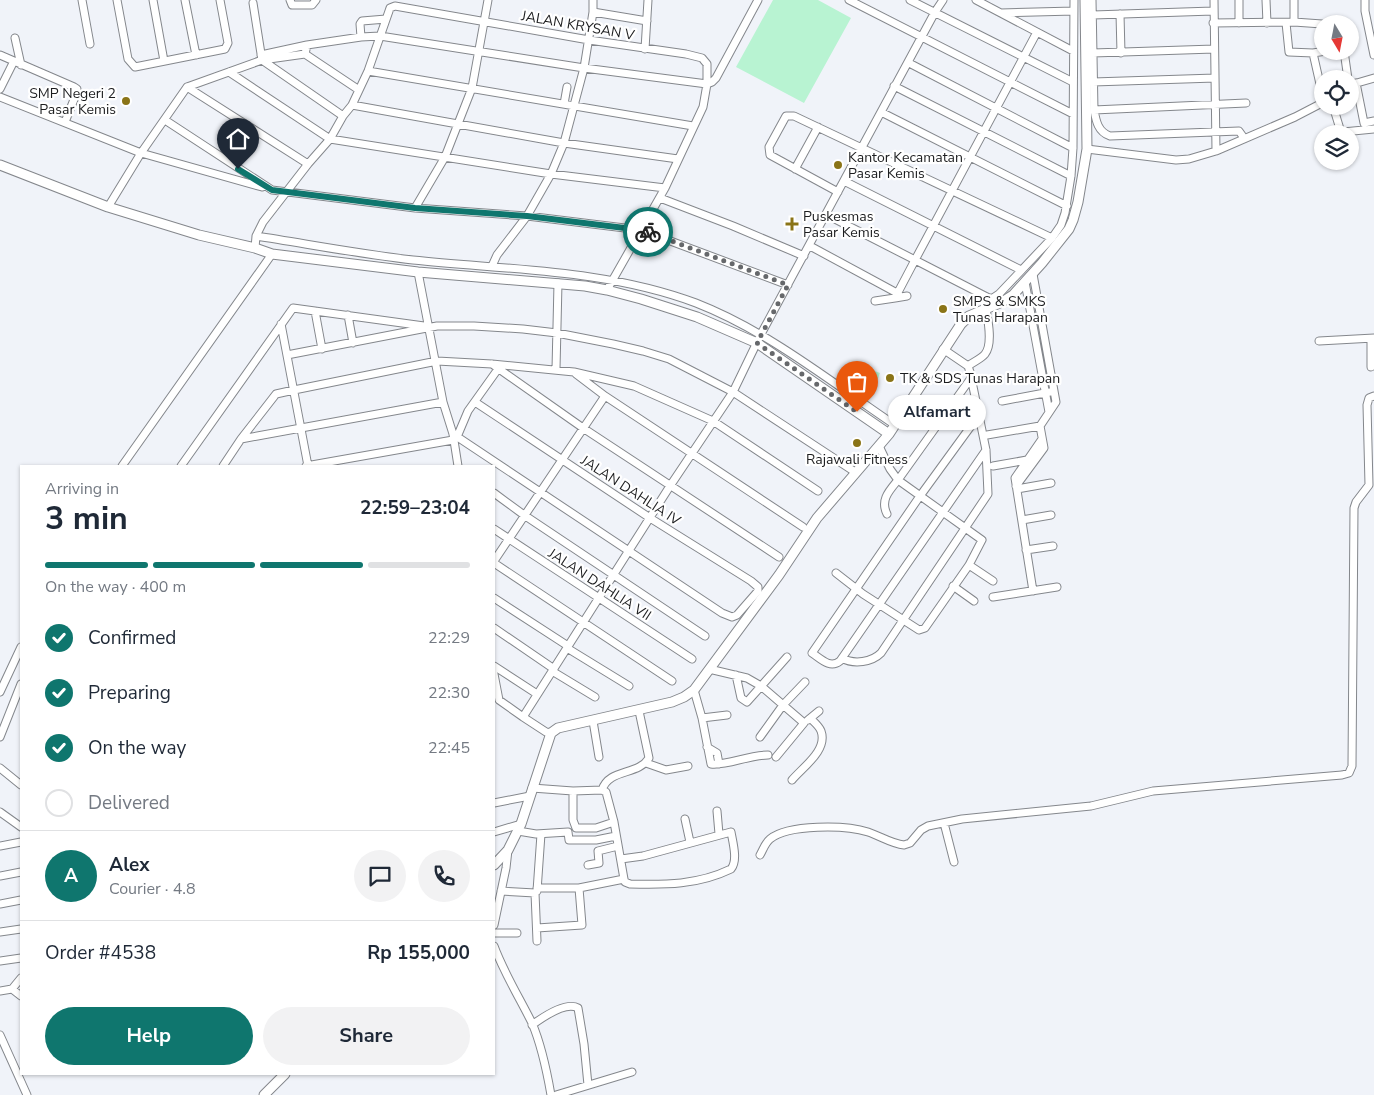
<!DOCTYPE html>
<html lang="en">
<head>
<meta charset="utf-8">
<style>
	:root { --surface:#fff; --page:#f2f2f3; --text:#1f2937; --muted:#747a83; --line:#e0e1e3; --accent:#0f766e }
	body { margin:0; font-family:"Nunito Sans",sans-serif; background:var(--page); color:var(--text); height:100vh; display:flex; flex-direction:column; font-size:19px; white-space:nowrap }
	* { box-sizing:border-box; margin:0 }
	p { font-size:16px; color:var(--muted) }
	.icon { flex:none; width:28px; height:28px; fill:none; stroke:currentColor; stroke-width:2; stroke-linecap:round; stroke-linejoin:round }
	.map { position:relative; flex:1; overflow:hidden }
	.drawer { position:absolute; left:20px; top:465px; width:475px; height:610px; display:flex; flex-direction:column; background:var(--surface); border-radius:0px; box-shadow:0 1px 4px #0004 }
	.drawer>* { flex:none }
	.needle { width:32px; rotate:170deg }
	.controls { position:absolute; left:1314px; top:15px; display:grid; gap:10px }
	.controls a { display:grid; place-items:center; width:45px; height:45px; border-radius:50%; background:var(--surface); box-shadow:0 1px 4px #0004; font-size:25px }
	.pin { position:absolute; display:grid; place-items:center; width:42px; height:42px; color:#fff; margin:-51px -21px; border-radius:50% 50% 50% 0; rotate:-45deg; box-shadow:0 0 5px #0007 }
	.pin .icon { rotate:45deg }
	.courier { position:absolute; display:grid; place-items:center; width:50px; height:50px; margin:-25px; border:4px solid #0f766e; border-radius:50%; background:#fff; color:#222; box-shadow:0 1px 6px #0007 }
	.bubble { position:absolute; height:35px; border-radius:18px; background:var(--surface); box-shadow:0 1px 4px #0004; font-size:16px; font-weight:700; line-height:35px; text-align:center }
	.head em { font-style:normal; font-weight:700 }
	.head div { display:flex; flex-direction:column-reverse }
	.head { display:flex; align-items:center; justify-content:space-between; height:85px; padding:0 25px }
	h1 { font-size:32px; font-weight:700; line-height:38px }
	.bar { display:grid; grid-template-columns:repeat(4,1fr); gap:8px 5px; align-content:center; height:60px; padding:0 25px }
	.bar i { height:6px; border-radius:4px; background:var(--line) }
	.bar .selected { background:var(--accent) }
	.bar p { grid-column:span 4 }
	.line { display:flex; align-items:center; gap:12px; padding:0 25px; border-top:1px solid var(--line) }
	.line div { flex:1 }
	.round { display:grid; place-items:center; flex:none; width:52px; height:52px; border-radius:26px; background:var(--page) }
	ol { padding:0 25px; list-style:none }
	li { display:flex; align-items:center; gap:15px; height:55px }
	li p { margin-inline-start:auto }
	li .icon { padding:5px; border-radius:50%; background:var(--accent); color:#fff; stroke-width:4 }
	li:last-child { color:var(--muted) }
	li i { width:28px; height:28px; border:2px solid var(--line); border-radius:50% }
	.action { display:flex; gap:10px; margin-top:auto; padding:10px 25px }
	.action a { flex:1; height:58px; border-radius:30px; background:var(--accent); color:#fff; font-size:20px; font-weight:700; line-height:58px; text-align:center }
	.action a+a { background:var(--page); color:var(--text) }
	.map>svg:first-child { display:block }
	.green { fill:#b8f3d2 }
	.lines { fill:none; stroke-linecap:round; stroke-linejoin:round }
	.minor-casing { stroke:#84878c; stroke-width:9 }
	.tertiary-casing { stroke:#84878c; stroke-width:11 }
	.minor { stroke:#fff; stroke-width:7 }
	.tertiary { stroke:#fff; stroke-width:9 }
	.done { stroke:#66686b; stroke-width:5; stroke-dasharray:0 9 }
	.route { stroke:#0f766e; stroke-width:6 }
	.poi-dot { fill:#8a7417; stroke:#fff; stroke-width:2 }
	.labels { text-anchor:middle; stroke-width:4.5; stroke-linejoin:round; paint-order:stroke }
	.street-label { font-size:14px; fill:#1c1d1f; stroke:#fff }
	.poi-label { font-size:14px; fill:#1c1d1f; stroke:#fff; text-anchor:start }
</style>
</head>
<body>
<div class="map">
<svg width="1374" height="1095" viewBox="0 0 1374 1095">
	<rect width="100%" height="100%" fill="#f0f3f9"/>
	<path class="green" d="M773,0H818L851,18L804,103L736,67Z
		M869,369L880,373L872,395L861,391Z"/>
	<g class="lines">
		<defs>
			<path id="minor" d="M82,0L90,44
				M117,0L128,59L135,67L225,49L228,43L220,0
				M153,0L164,61
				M185,0L196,55
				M290,0L292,5H312L316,0
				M849,0L1073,114
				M910,0L1073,82
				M976,0L1073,51
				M1092,0L1094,110C1096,121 1098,132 1110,136L1239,131L1244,138
				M1214,0L1216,151
				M1239,0V23
				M1266,0L1267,23
				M1365,0V11L1374,55
				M253,3L262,60
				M593,12L647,21
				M1001,13L1074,11
				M1120,14L1121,53
				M1093,15L1213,11
				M1294,22L1322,24
				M1213,23L1294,22V0
				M1286,23L1289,52L1313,53L1326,51
				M1037,32L915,260L989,298H993L999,294L1052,238L1061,225L1065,213L1071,176L1073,148L1074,0
				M361,37L360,24L362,21L386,19
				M15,38L21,65
				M645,49L648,0
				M1344,51L1348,79
				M1093,53L1214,49
				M1313,53L1322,93
				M305,54L307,45L361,37L380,36L584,68L707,84L712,82L716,78L758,0
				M305,54L359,90
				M0,55L74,87L77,89V92L65,122
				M261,55L307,45
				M262,60L343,116
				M909,63L1073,148
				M368,71L693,126
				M229,72L330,139L551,174L665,188
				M1093,82L1215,78
				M1356,83L1364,123L1374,121
				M1350,85L1374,78
				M894,86L1071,176
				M187,87L308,164
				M0,89L14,61
				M0,97L141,153L262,187
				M564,104L567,87
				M352,105L564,143L678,159
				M1333,106L1340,129L1343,132L1374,129
				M1094,110L1246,103
				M881,112L1067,206
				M165,120L272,190L415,208L527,216L641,230L788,285
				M1087,149L1176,160L1189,159L1216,151L1295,117L1322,103
				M795,169L818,127
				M844,181L1021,270
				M838,192L770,155L769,147L786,116H794L1052,238
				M660,198L733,226L804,256
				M108,207L141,153L187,87L262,60L305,54
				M415,208L445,157L472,88L488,0
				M827,215L915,260L895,298L875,301
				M256,236C308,244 360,254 413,260C508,270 605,269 696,303C768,331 831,382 895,425
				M810,246L897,293
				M255,248L256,236L263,222L308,164L330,139L343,116L352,105L368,71L389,11L390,8L395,6L589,40L686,54L702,58L707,64V84L703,107L665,188L607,290
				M492,266L497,255L527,216L551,174L564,143L584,68L593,12V0
				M418,272L443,402L453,434L458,466
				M1025,282L1049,412
				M895,298L907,296
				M315,311L322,349
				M348,315L353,343
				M281,324L308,466
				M1319,341L1374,338
				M287,355L437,326H474L523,329L557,333L613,344L643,351L669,359L733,392L852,470
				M492,364L583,428L779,557
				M968,366C973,362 981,359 985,354C993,344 988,320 986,309
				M1371,367V339
				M556,369L558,283
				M576,374L605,396
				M1002,401L1050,392
				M979,415L920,496L812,653C821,659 830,669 840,661L986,450
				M453,434L722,613L732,617L737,615L758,591V587L751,581L650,518L475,402
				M987,435L1040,426L1056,402L1033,274
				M457,437L468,411L498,369
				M241,439L276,394L294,390L437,361L492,364L574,372L634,386L713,421L818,491
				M879,446L890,469L898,480L971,378
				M122,466L272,254
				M181,466L293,308L424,326
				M223,466L241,439L443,402
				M306,466L453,440
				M993,466L1027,460
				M1016,486L1044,448L1040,426
				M1017,489L1051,483
				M494,493L524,515L705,636
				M1022,520L1051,515
				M494,529L692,659
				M1026,550L1053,546
				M494,561L605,396L803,527
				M494,563L672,681
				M969,565L993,581
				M836,573L863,594L919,630L925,628L969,565L982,540L898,480C889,491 880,500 887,514
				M953,586L974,601
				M1033,591L1015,478L1042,439
				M993,597L1057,587
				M494,598L568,646
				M494,628L554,669
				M567,648L629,686
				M842,658C854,665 872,662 881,653L988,494L986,450L970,372L968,366L943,349
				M494,666L537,694
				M709,669L747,678L761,686L804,723L776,757
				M552,671L595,697
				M494,674L499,700L523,717
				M736,675L741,698L747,702L787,657
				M694,690L702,718
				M0,692L21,647
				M727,715L702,718L711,764C727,766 748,755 768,755
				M808,720L819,711
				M593,721L599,757
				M551,733L546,732L523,717L670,486L733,392L761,334L935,12L943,0
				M0,737L21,684
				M760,737L783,705L805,682
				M707,747L717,753L719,764
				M646,763L666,770L688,766
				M0,768L21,785
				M792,780C803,767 828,750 821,731C819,726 814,722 811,719
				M532,788L573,791L602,790L606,792L614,822L624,879L625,882L630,884C665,885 698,885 731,869C738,861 733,843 731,832L643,856L621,859
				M602,790C609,768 638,776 649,758L639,711
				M573,791V820L576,828H596L614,822
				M494,803L530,796
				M717,811L719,834
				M0,812L21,827
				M685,819L690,842
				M944,823L954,862
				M518,831L536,834L568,832L569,840H596L616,836
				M494,832L521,824
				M0,846L21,842
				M760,855C763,850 765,843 770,839C788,824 846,825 868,832C880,836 892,844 904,845L910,843L921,830L928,826L962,819L1091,806L1153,791L1342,775L1349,773L1352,766L1354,508L1356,502L1369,485L1367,405L1369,398L1374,396
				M588,865L599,863L598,851L618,846
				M0,876L21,872
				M537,888H579L624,879
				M501,891L535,893L537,941
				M537,891L541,834
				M0,904L21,900
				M494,925L506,868L508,850
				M537,928L582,925L579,888
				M0,932L21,929
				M494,933H517
				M494,946C504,973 519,997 532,1023C541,1044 547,1072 551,1095
				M0,961L21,958
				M12,989L21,978
				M0,991L12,989L21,996
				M532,1025C543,1017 566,1001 578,1008L584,1044L588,1085
				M0,1035L27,1095
				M556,1095L632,1072"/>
			<path id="tertiary" d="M0,165L108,207L199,235L255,248L272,254L418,272L585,286L607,290L641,299L697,317L757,343L889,434
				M494,865L508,850L521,824L551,733L558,728L672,702L684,697L694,690L779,575L817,518L889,434L961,324L969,316L1002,302L1013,295L1042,263L1069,229L1073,220L1078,202L1087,149L1085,0
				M264,1095L285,1074"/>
		</defs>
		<use href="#minor" class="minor-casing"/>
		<use href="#tertiary" class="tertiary-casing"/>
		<use href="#minor" class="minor"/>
		<use href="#tertiary" class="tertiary"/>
	</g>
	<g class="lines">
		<path class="done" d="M648,232L788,285L757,343L857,412"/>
		<path class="route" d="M238,169L272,190L415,208L527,216L641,230L648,232"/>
	</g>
	<g class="poi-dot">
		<circle cx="126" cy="101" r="5"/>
		<circle cx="838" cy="165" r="5"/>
		<path d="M789.5 216.5h5v5h5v5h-5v5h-5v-5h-5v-5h5z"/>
		<circle cx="943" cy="309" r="5"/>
		<circle cx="890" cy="378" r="5"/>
		<circle cx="857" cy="443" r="5"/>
	</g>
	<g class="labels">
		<g class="street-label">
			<text transform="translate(578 25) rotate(10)" y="5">JALAN KRYSAN V</text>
			<text transform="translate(631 490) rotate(33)" y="5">JALAN DAHLIA IV</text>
			<text transform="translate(600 584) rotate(33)" y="5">JALAN DAHLIA VII</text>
		</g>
		<g class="poi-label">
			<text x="116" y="98" text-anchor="end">SMP Negeri 2<tspan x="116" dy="16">Pasar Kemis</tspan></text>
			<text x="848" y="162">Kantor Kecamatan<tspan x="848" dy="16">Pasar Kemis</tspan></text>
			<text x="803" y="221">Puskesmas<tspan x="803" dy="16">Pasar Kemis</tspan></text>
			<text x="953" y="306">SMPS &amp; SMKS<tspan x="953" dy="16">Tunas Harapan</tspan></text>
			<text x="900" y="383">TK &amp; SDS Tunas Harapan</text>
			<text x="857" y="464" text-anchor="middle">Rajawali Fitness</text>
		</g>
	</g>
</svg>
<div class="controls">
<a><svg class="needle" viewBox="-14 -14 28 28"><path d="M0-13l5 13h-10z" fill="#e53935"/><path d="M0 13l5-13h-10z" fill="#747a83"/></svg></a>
<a><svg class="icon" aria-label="locate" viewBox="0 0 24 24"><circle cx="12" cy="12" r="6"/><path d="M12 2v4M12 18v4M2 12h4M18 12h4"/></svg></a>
<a><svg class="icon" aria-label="layers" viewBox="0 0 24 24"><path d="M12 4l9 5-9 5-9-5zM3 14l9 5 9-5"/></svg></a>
</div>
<div class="pin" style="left:857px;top:412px;background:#ea580c"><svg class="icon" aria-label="bag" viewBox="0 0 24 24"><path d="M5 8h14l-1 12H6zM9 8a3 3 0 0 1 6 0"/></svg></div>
<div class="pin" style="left:238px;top:169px;background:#1f2937"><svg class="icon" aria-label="home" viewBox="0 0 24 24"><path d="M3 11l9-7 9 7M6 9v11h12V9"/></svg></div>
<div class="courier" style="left:648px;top:232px"><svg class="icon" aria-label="bike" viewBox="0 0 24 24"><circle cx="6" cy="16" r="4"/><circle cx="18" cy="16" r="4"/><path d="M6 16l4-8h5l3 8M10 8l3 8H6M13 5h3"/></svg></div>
<div class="bubble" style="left:888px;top:395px;width:98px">Alfamart</div>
<section class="drawer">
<div class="head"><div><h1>3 min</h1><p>Arriving in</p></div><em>22:59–23:04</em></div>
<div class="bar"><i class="selected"></i><i class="selected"></i><i class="selected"></i><i></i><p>On the way · 400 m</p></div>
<ol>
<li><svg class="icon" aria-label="check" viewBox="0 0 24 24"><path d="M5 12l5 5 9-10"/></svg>Confirmed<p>22:29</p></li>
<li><svg class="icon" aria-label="check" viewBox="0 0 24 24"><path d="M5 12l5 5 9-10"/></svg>Preparing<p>22:30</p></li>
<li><svg class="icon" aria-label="check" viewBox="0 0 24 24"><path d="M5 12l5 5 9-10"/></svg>On the way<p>22:45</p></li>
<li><i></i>Delivered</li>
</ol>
<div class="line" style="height:90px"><b class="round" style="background:var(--accent);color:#fff">A</b><div><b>Alex</b><p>Courier · 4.8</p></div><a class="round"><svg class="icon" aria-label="chat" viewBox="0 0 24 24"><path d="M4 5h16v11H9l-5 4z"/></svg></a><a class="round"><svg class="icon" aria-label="phone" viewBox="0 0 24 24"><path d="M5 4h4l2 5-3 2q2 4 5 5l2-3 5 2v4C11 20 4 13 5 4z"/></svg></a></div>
<div class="line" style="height:65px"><div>Order #4538</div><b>Rp 155,000</b></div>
<div class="action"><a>Help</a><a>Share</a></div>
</section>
</div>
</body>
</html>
